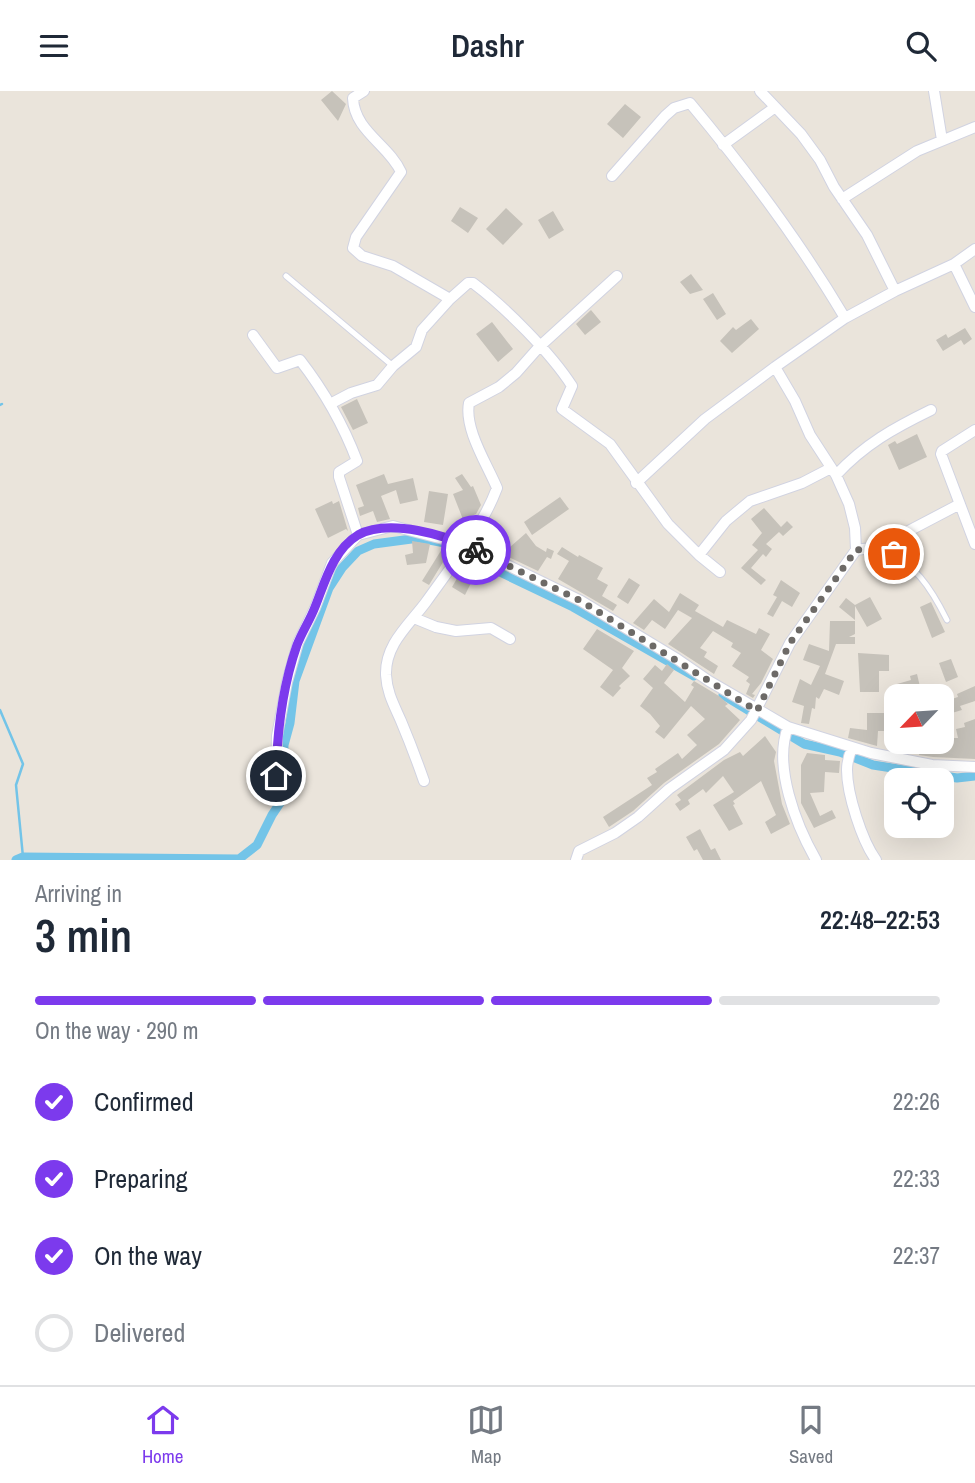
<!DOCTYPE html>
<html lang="en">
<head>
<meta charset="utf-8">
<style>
	:root { --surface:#fff; --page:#f2f2f3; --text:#1f2937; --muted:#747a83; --line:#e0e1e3; --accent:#7c3aed }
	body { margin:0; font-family:"Archivo Narrow",sans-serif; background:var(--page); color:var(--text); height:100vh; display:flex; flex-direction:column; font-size:26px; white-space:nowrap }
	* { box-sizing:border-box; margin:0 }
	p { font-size:23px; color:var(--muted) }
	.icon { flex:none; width:38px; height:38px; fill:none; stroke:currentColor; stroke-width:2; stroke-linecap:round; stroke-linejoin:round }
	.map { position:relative; height:769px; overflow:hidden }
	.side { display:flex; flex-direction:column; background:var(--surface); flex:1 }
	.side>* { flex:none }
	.needle { width:46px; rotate:245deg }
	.buttons { position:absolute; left:884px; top:593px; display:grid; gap:14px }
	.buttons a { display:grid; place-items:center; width:70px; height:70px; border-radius:14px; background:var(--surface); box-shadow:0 7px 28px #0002; font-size:35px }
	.pin { position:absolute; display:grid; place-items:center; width:60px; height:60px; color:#fff; margin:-30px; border:4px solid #fff; border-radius:50%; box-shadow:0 2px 7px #0007 }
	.courier { position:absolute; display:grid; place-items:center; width:70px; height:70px; margin:-35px; border:5px solid #7c3aed; border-radius:50%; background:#fff; color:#222; box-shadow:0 2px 9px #0007 }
	.head em { font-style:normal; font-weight:600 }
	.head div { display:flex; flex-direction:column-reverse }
	.head { display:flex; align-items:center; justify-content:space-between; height:119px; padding:0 35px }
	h1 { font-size:46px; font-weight:600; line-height:52px }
	.bar { display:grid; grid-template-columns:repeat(4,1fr); gap:10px 7px; align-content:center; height:84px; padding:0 35px }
	.bar i { height:9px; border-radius:5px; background:var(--line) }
	.bar .selected { background:var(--accent) }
	.bar p { grid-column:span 4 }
	ol { padding:0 35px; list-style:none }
	li { display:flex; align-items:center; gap:21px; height:77px }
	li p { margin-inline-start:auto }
	li .icon { padding:7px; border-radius:50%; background:var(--accent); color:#fff; stroke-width:4 }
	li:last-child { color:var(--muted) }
	li i { width:38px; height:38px; border:4px solid var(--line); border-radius:50% }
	header { display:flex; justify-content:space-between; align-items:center; height:91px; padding:0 35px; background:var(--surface); font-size:32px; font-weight:600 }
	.tab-bar { display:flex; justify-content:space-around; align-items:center; height:98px; border-top:2px solid var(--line); background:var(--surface); font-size:19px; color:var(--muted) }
	.tab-bar a { display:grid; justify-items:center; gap:4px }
	.tab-bar .selected { color:var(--accent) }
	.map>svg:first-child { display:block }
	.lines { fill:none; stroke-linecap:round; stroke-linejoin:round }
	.stream { stroke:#73c4e8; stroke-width:2.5 }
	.canal { stroke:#73c4e8; stroke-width:9 }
	.building { fill:#c6c2ba }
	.lane-casing { stroke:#d1d3e1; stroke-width:7 }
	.street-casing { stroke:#d1d3e1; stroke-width:12 }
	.lane { stroke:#fff; stroke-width:5 }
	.street { stroke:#fff; stroke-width:10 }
	.done { stroke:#6d6a67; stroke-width:7; stroke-dasharray:0 12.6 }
	.route { stroke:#7c3aed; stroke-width:9 }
</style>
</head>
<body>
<header><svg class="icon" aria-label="menu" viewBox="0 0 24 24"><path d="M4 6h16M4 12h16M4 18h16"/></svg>Dashr<svg class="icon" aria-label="search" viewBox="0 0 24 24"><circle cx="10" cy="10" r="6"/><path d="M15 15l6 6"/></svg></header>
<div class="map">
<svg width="975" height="769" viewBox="0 0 975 769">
	<rect width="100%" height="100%" fill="#eae4db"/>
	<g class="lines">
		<path class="stream" d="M0,314L2,313
			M0,619L23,673L16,694L23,766"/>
		<path class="canal" d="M723,604L804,653L840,661L873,674L957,687L975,685
			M16,769L23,766L239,768L257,754L272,724L282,709L284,654L290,632L295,590L329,497L342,477L358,460L374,453L419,447L445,452L481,472L573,516L694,585"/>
	</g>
	<path class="building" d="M332,0L346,13L338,30L321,9Z
		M625,13L641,26L623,47L607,33Z
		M460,116L478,127L468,142L451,130Z
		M506,117L523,133L503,154L486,138Z
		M553,120L564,139L549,148L538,129Z
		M691,183L703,199L690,203L680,191Z
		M713,202L726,223L717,229L703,208Z
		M591,219L601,231L585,244L576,233Z
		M751,228L759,238L732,262L720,250L733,236L736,239Z
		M492,231L513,258L498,271L476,243Z
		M965,237L972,248L964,254L961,249L943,260L936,249L946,243L948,247Z
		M357,308L368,332L353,339L341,316Z
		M917,343L927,366L899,379L888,354L895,350L897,353Z
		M384,383L388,393L413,387L418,409L400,413L396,399L381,405L390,428L377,431L373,420L360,425L358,417L364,415L356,394Z
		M462,383L471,396L473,395L481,414L476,423L466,427L472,430L463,445L457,444L464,431L453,403L463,399L455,387Z
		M429,400L448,403L443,434L424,431Z
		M560,406L569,418L532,444L524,431Z
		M332,410L333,413L339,410L348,440L346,438L328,447L315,418Z
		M764,417L781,436L787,430L793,436L783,445L779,441L766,453L772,458L766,466L763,463L751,477L766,489L761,494L741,477L758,459L752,454L762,442L751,428Z
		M526,442L536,455L546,461L547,457L554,460L551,468L547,466L538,480L502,463Z
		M412,450L430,453L426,472L407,474L405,464L413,462Z
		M562,456L578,466L579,464L603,477L597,488L608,494L602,505L617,514L613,520L558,488L569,470L557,463Z
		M442,458L448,463L429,494L422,490Z
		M462,479L474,486L465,504L452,496Z
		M629,487L640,494L628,513L617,506Z
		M781,489L800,502L792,516L782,510L773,526L767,523L777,506L773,504Z
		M680,502L699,514L695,520L723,536L727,529L756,543L759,537L770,543L761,559L773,568L761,592L752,603L755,604L753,607L746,603L750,593L746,590L749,586L732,575L741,562L731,556L733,552L713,540L700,557L707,561L704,566L718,575L714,583L668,553L692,527L678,519L665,538L652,529L644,539L633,532L654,508L669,521Z
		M870,506L882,528L867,536L855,515V529L839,516L846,507L855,514Z
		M931,511L945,541L932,547L920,516Z
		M830,530H855V543L849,546H855V553H836L825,583L844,590L839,604L824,598L819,608L816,606L815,618L812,617L809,633L801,632L804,615L792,611L800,588L811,594L820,575L803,569L809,553L829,560Z
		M597,538L634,560L622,577L630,585L619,595L621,597L613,606L600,596L613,579L583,558Z
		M858,562L889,564V580H879V601H860Z
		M951,568L958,586L946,591L939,572Z
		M667,573L674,579L664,592L685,611L694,596L691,594L694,590L719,605L728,613L725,615L740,629L719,653L664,692L633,720L609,736L603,726L652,694L647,687L657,681L655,678L678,662L682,668L697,654L687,644L705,628L691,615L664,648L655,641L660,635L650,623L640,615L653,597L643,588L655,574L662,580Z
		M917,583L921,600L918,601V606H899L897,593L911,589L910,585Z
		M975,595V610L960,615L962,619L945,624L942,611L958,606L957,603Z
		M896,610V640H878L877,655L848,647L850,637L867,639V622H889L886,616Z
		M975,628V668L933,666L919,664L920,660L890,658L891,651H951V647H958L956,638L965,636L964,632Z
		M765,645L776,661L774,670L782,713L790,733L771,743L765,731L776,724L761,690L733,710L735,713L733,714L743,733L729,740L713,714L734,701L723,685L706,702L703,698L688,709L690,713L680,720L675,713L681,709L677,704L724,669L740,661L743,665Z
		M807,662L825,664V669L840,670L839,682L825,681L824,701L810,702L820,725L832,719L836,727L814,737L801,712V674Z
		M700,738L711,759L715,757L721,769H703L697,758L694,760L686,746Z"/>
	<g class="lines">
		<defs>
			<path id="lane" d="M286,185L393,275
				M880,456C915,473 930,495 947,529"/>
			<path id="street" d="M364,0L353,7C354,40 389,54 401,81L356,146L353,157L362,165L393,175L450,208
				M760,0L801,43L820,69L834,96L867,144L895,200L954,173L975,216
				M934,0L942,49
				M723,54L774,17
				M612,85L665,25L674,17L690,12C746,79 800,151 845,227
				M842,108L917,60L975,36
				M954,173L975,158
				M253,244L277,277L300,269C324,300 343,333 357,370L339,381V386L358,444
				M330,313L351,302L377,294L393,275L416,256L422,239L450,208L468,192H473C505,216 551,262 572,295L562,318L610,353L668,433L699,464L720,481
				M975,339L942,360L941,363L975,453
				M836,384C865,353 894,337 931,319
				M636,392L705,328L775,276L845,227L895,200
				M856,459L878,456L960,413
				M699,464L726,430L750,410L802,392L831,377
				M414,527L436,536L456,540L491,537L510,548
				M788,636C773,675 796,734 816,769
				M852,657C849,664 847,671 847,679C847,703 862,750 876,769
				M424,690C417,670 409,649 401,630C394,614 387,602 386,584C385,553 409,534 426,511C451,476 482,437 497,397C487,373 464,338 469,312L499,296L516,282L539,256L617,185
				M270,702L274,695L276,685L277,645L287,591L298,552L315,517L332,472L358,444L393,435L466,454L581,510L677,568L709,590L788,636L871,662L932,674L975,676
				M576,769L579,760L615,742L638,726L669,698L724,659L751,629L790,552L856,459L855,437L849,413L836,384L810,344L795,310L775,276"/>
		</defs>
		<use href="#lane" class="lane-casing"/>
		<use href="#street" class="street-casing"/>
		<use href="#lane" class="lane"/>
		<use href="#street" class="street"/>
	</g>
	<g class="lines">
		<path class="done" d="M476,459L581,510L757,620L790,552L856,459L878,456L894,463"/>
		<path class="route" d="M276,685C277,640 282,597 297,554C302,541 310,529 315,516C325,491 333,459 358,444C389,427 447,444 476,459"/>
	</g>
</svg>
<div class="buttons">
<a><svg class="needle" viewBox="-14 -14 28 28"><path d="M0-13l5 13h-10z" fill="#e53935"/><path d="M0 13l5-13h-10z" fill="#747a83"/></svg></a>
<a><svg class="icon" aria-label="locate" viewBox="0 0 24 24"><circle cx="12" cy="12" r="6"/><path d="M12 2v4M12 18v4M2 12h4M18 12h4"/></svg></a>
</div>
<div class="pin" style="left:894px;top:463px;background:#ea580c"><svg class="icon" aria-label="bag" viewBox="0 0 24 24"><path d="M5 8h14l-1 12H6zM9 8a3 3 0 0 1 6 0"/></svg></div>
<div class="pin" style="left:276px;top:685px;background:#1f2937"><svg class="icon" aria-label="home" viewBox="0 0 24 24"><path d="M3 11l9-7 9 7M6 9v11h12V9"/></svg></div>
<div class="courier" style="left:476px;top:459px"><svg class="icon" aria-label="bike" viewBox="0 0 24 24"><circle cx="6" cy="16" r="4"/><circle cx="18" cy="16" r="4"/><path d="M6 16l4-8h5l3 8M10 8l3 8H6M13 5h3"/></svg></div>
</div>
<section class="side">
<div class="head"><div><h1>3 min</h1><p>Arriving in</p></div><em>22:48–22:53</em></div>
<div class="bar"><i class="selected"></i><i class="selected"></i><i class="selected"></i><i></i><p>On the way · 290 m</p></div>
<ol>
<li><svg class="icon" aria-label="check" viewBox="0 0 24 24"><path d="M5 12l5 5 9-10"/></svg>Confirmed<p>22:26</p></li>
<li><svg class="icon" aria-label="check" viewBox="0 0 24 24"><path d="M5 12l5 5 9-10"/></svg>Preparing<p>22:33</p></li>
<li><svg class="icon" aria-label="check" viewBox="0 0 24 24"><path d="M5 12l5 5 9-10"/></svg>On the way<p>22:37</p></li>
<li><i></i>Delivered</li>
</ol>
</section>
<nav class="tab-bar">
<a class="selected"><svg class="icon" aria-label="home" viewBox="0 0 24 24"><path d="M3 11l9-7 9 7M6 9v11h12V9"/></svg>Home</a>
<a><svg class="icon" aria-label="map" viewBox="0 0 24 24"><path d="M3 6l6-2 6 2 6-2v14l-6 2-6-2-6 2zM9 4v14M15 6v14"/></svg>Map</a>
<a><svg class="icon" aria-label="saved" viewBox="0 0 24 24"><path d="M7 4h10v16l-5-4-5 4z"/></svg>Saved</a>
</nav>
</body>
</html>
